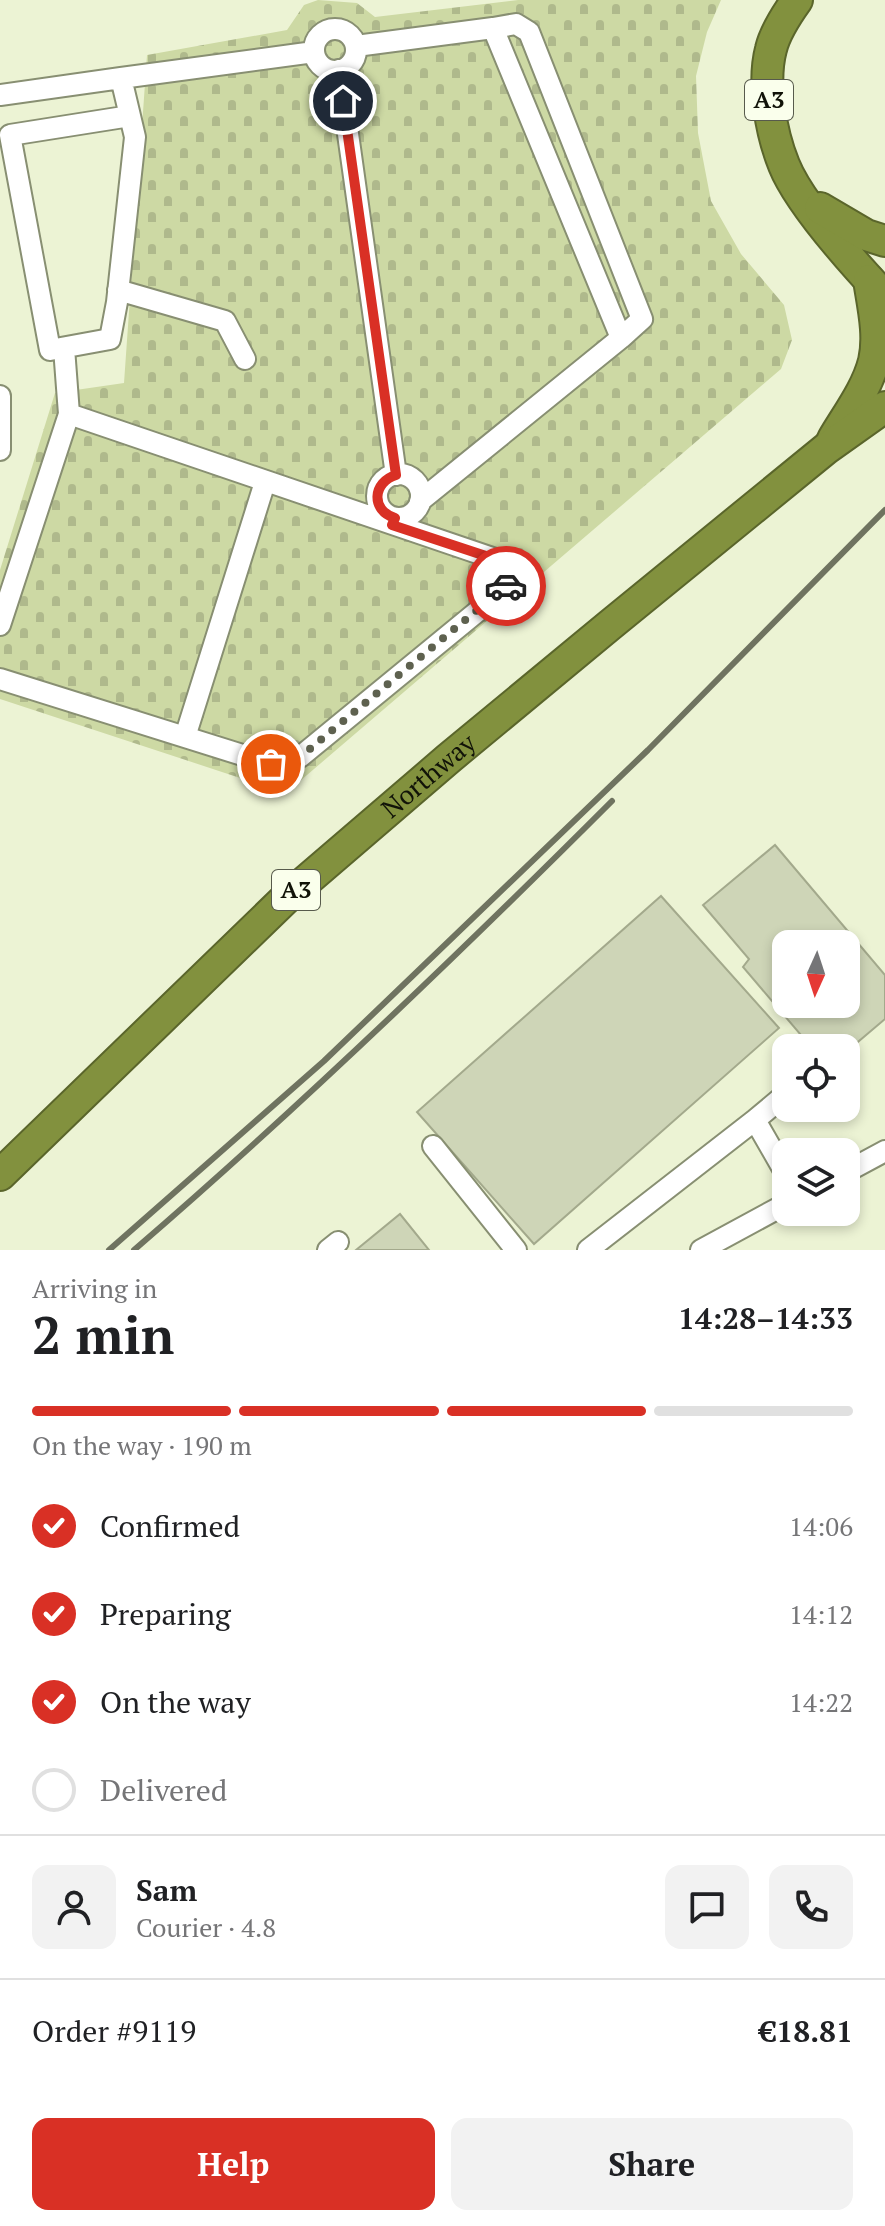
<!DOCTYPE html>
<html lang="en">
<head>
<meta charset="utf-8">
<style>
	:root { --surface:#fff; --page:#f2f2f2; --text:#202124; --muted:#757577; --line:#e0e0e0; --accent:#d93025 }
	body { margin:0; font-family:"PT Serif",serif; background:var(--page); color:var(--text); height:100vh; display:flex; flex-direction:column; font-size:30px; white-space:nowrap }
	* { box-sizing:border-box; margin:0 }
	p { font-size:26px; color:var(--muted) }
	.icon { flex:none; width:44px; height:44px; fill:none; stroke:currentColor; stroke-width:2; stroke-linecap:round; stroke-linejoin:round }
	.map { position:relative; height:1250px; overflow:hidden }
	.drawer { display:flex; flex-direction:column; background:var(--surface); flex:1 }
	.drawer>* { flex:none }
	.needle { width:52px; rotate:183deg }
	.buttons { position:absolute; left:772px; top:930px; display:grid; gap:16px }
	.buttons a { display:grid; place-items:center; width:88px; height:88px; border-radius:16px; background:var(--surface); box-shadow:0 4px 12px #0003; font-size:40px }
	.pin { position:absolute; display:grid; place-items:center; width:68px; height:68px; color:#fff; margin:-34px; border:4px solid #fff; border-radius:50%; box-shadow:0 2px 8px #0007 }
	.courier { position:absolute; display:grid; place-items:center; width:80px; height:80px; margin:-40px; border:6px solid #d93025; border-radius:50%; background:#fff; color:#222; box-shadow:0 2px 10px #0007 }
	.overview em { font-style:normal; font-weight:700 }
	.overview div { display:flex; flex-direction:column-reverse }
	.overview { display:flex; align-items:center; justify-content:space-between; height:136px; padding:0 32px }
	h1 { font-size:52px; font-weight:700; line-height:60px }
	.bar { display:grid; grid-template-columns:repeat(4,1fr); gap:12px 8px; align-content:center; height:96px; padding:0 32px }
	.bar i { height:10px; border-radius:6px; background:var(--line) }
	.bar .selected { background:var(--accent) }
	.bar p { grid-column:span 4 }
	.line { display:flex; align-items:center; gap:20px; padding:0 32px; border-top:2px solid var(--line) }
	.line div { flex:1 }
	.round { display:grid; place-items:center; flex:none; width:84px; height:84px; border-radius:16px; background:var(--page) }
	ol { padding:0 32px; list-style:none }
	li { display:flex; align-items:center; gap:24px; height:88px }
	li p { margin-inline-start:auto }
	li .icon { padding:8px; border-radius:50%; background:var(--accent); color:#fff; stroke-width:4 }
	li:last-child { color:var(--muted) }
	li i { width:44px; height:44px; border:4px solid var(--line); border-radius:50% }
	.cta { display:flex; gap:16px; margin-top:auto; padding:16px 32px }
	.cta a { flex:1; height:92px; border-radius:16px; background:var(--accent); color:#fff; font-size:32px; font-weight:700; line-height:92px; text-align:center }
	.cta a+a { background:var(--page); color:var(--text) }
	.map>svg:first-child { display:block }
	.cemetery { fill:url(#cemetery-stones) }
	.building { fill:#ced5b7; stroke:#a3a98c; stroke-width:2; fill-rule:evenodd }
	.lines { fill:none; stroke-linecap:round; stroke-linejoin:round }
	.minor-casing { stroke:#888f72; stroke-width:24 }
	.highway-casing { stroke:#5a652b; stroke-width:34 }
	.minor { stroke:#fff; stroke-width:20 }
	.highway { stroke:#82913e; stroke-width:30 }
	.rail { stroke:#6f7360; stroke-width:6 }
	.done { stroke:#5e614f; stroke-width:8; stroke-dasharray:0 14.4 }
	.route { stroke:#d93025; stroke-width:10 }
	.labels { text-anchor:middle; stroke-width:8; stroke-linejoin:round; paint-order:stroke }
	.shield { fill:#faffec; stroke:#575a4c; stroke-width:2 }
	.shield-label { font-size:24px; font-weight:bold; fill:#111308 }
	.street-label { font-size:26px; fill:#111308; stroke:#faffec }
</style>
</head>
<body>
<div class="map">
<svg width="885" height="1250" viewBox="0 0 885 1250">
	<defs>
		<pattern id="cemetery-stones" width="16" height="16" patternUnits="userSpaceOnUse" patternTransform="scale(2)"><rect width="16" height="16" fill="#cdd9a4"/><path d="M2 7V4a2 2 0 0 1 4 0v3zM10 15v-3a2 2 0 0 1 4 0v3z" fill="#afb98c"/></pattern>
	</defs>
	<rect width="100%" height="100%" fill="#ecf3d4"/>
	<path class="cemetery" d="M318,0L357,3L375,17L518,0H721L707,32L696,76L698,133L711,201L741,254L784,305L792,340L781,369L286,793L0,699V570L55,393L124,383L147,55L287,30L304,5Z"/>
	<path class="building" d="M775,845L885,975V1019L846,1052V1048H812L743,967L749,959L703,905ZM786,944H846V1004H786Z
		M661,896L779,1028L534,1244L417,1112Z
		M400,1214L429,1250H356Z"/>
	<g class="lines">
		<defs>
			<path id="minor" d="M314 50a21 21 0 1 1 42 0a21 21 0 1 1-42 0Z
				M356,46L493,28
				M339,70L396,475
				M121,78L314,52
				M0,95L121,78L135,137L117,302L110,339L50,350L10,135L130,116
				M118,290L225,321L245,359
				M0,396V450
				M377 496a22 22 0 1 1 44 0a22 22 0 1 1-44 0Z
				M420,501L621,338L642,319L529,32L516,24L493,28L621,338
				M0,625L69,414L64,348
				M0,679L271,764L288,762L300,757L506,588L507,563L69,414
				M185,737L265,482
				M786,1094L755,1120L786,1174
				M433,1146L516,1250
				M846,1172L885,1151
				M328,1250L338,1242
				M588,1250L755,1120
				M701,1250L786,1204"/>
			<g id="highway">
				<path d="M797,0C787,14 775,32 771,49C762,83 771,133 784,165C800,205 855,265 885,297"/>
				<path d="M820,208L866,235L885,241"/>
				<path d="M833,439C847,415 867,389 874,361C880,335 873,306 869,280"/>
				<path id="s1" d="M0,1175L285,899L448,759L610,625L827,448L885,407"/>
			</g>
		</defs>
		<use href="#minor" class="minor-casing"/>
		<use href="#highway" class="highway-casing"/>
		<use href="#minor" class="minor"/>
		<use href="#highway" class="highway"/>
		<path class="rail" d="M109,1250L324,1061L648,750L885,510
			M134,1250C300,1107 457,956 612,801"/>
	</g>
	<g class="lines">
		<path class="done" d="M271,764L288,762L300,757L506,586"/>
		<path class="route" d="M343,101L396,475C373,482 370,510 395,518L392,525L507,563L506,586"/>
	</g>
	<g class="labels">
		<g class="shield">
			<rect x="745" y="80" width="48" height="40" rx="6"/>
			<rect x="272" y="870" width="48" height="40" rx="6"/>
		</g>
		<g class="shield-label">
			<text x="769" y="108">A3</text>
			<text x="296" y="898">A3</text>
		</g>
		<g class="street-label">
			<text dy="9" stroke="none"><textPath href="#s1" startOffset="586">Northway</textPath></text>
		</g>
	</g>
</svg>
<div class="buttons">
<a><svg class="needle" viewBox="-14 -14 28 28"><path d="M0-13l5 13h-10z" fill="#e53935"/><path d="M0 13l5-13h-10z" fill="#757577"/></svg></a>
<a><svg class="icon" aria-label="locate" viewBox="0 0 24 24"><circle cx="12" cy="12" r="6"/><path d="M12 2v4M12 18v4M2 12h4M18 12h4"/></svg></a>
<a><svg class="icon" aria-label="layers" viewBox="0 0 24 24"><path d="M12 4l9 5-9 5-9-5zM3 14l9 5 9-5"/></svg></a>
</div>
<div class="pin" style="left:271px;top:764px;background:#ea580c"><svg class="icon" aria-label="bag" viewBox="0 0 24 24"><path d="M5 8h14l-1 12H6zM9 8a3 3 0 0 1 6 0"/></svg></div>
<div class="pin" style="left:343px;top:101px;background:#1f2937"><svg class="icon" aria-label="home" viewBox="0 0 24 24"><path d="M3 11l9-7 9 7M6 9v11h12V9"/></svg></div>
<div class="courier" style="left:506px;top:586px"><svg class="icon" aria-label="car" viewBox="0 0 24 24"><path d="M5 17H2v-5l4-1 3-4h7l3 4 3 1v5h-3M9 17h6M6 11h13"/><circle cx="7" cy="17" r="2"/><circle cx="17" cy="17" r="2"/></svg></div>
</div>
<section class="drawer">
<div class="overview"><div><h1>2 min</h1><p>Arriving in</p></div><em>14:28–14:33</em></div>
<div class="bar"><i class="selected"></i><i class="selected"></i><i class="selected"></i><i></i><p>On the way · 190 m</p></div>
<ol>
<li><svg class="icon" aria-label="check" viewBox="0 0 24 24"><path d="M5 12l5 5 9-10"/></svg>Confirmed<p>14:06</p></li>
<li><svg class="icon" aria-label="check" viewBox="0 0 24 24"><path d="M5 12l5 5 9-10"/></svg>Preparing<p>14:12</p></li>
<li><svg class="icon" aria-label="check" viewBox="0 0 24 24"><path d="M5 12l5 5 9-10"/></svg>On the way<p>14:22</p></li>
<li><i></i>Delivered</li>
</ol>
<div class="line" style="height:144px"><a class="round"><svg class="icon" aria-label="person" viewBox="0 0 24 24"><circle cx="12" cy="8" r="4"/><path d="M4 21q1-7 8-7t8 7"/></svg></a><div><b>Sam</b><p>Courier · 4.8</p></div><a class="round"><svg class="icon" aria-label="chat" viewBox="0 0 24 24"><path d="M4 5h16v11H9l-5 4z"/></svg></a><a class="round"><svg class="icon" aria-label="phone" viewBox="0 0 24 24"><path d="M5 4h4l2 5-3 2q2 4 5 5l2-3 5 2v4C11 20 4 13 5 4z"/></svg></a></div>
<div class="line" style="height:104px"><div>Order #9119</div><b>€18.81</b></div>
<div class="cta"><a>Help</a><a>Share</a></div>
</section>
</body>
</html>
